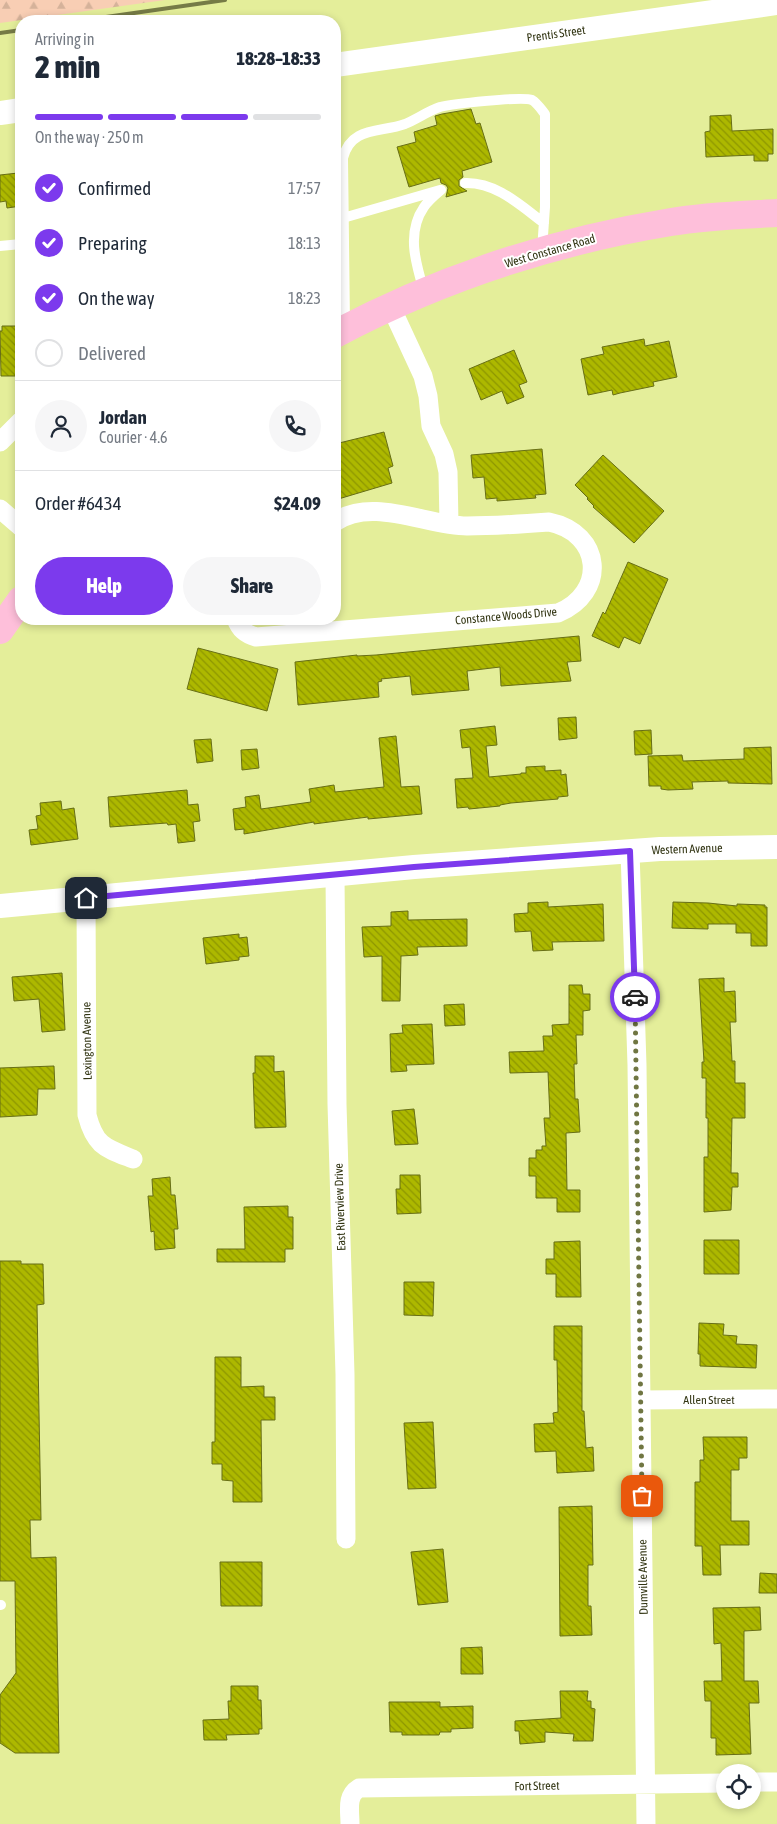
<!DOCTYPE html>
<html lang="en">
<head>
<meta charset="utf-8">
<style>
	:root { --surface:#fff; --page:#f6f6f7; --text:#1f2937; --muted:#747a83; --line:#e0e1e3; --accent:#7c3aed }
	body { margin:0; font-family:"Asap Condensed",sans-serif; background:var(--page); color:var(--text); height:100vh; display:flex; flex-direction:column; font-size:19px; white-space:nowrap }
	* { box-sizing:border-box; margin:0 }
	p { font-size:16px; color:var(--muted) }
	.icon { flex:none; width:28px; height:28px; fill:none; stroke:currentColor; stroke-width:2; stroke-linecap:round; stroke-linejoin:round }
	.map { position:relative; flex:1; overflow:hidden }
	.sheet { position:absolute; left:15px; top:15px; width:326px; height:610px; display:flex; flex-direction:column; background:var(--surface); border-radius:20px; box-shadow:0 2px 8px #0003 }
	.sheet>* { flex:none }
	.fabs { position:absolute; left:716px; top:1764px; display:grid; gap:10px }
	.fabs a { display:grid; place-items:center; width:45px; height:45px; border-radius:50%; background:var(--surface); box-shadow:0 2px 8px #0003; font-size:25px }
	.pin { position:absolute; display:grid; place-items:center; width:42px; height:42px; color:#fff; margin:-21px; border-radius:10px; box-shadow:0 2px 8px #0006 }
	.courier { position:absolute; display:grid; place-items:center; width:50px; height:50px; margin:-25px; border:4px solid #7c3aed; border-radius:50%; background:#fff; color:#222; box-shadow:0 1px 6px #0007 }
	.overview em { font-style:normal; font-weight:800 }
	.overview div { display:flex; flex-direction:column-reverse }
	.overview { display:flex; align-items:center; justify-content:space-between; height:85px; padding:0 20px }
	h1 { font-size:32px; font-weight:800; line-height:38px }
	.bar { display:grid; grid-template-columns:repeat(4,1fr); gap:8px 5px; align-content:center; height:60px; padding:0 20px }
	.bar i { height:6px; border-radius:4px; background:var(--line) }
	.bar .selected { background:var(--accent) }
	.bar p { grid-column:span 4 }
	.line { display:flex; align-items:center; gap:12px; padding:0 20px; border-top:1px solid var(--line) }
	.line div { flex:1 }
	.round { display:grid; place-items:center; flex:none; width:52px; height:52px; border-radius:26px; background:var(--page) }
	ol { padding:0 20px; list-style:none }
	li { display:flex; align-items:center; gap:15px; height:55px }
	li p { margin-inline-start:auto }
	li .icon { padding:5px; border-radius:50%; background:var(--accent); color:#fff; stroke-width:4 }
	li:last-child { color:var(--muted) }
	li i { width:28px; height:28px; border:2px solid var(--line); border-radius:50% }
	.action { display:flex; gap:10px; margin-top:auto; padding:10px 20px }
	.action a { flex:1; height:58px; border-radius:30px; background:var(--accent); color:#fff; font-size:20px; font-weight:800; line-height:58px; text-align:center }
	.action a+a { background:var(--page); color:var(--text) }
	.map>svg:first-child { display:block }
	.forest { fill:url(#forest-firs) }
	.building { fill:url(#building-back-hatch); stroke:#676e16 }
	.lines { fill:none; stroke-linecap:round; stroke-linejoin:round }
	.service { stroke:#fff; stroke-width:10 }
	.minor { stroke:#fff; stroke-width:19 }
	.tertiary { stroke:#fff; stroke-width:24 }
	.primary { stroke:#febfda; stroke-width:28 }
	.rail { stroke:#767b46; stroke-width:4 }
	.done { stroke:#707642; stroke-width:5; stroke-dasharray:0 9 }
	.route { stroke:#7c3aed; stroke-width:6 }
	.labels { text-anchor:middle; stroke-width:4; stroke-linejoin:round; paint-order:stroke }
	.street-label { font-size:12px; fill:#323513; stroke:#fff }
</style>
</head>
<body>
<div class="map">
<svg width="777" height="1824" viewBox="0 0 777 1824">
	<defs>
		<pattern id="forest-firs" width="22" height="20" patternUnits="userSpaceOnUse" patternTransform="scale(1.25)"><rect width="22" height="20" fill="#f8ceb4"/><path d="M5 1l3.5 6h-7zM16 11l3.5 6h-7z" fill="#d5b29a"/></pattern>
		<pattern id="building-back-hatch" width="6" height="6" patternUnits="userSpaceOnUse" patternTransform="scale(1.25)"><rect width="6" height="6" fill="#adb800"/><path d="M-1 5l2 2M0 0l6 6M5-1l2 2" fill="none" stroke="#8d9601"/></pattern>
	</defs>
	<rect width="100%" height="100%" fill="#e4ee9a"/>
	<path class="forest" d="M0,0H165L0,23Z"/>
	<path class="building" d="M471,109L476,124L480,123L492,162L462,171L463,177L459,180V186L467,191L446,197L448,188L446,185L441,183L440,178L409,187L397,147L416,142L414,132L437,125L435,116L442,114Z
		M731,115L732,131L773,129V154H768V161H754V155L706,157L705,132L710,131V116Z
		M18,173L21,206L7,208L6,201L0,202V175Z
		M2,326H21V376H1L0,331H2Z
		M644,339L645,346L669,341L677,377L653,382L654,386L620,393L613,395L612,390L588,395L581,359L604,354L602,347Z
		M514,350L527,382L519,385L524,397L507,404L502,391L481,400L469,369Z
		M384,432L393,466L388,468L392,483L335,500V444Z
		M542,449L546,494L535,495L536,498L497,501V498L486,499L484,477L473,478L471,455Z
		M603,455L664,511L634,543L593,507L594,506L587,499L588,498L575,485Z
		M628,562L668,579L640,644L624,637L619,648L592,636L603,612L605,614Z
		M579,636L581,661L567,662L571,681L501,686L500,667L467,671L469,690L412,695L410,676L381,679L382,681L378,682L379,697L298,705L295,662L357,655V656L376,655Z
		M198,648L278,669L267,711L187,689Z
		M576,717L577,738L559,740L558,718Z
		M495,726L497,745L486,746L489,777L521,774V773H526V767L545,766V771L561,770V775L566,774L568,796L558,797V799L511,803L500,805V806L469,809L468,807L457,808L455,779L473,778L470,747L462,748L460,730Z
		M651,730L652,754L635,755L634,731Z
		M396,736L401,787L419,786L422,814L368,819V817L314,824V822L244,834V829L235,830L233,809L246,807L245,797L259,795L261,809L311,802L309,789L334,785L335,792L384,787L379,738Z
		M211,739L213,761L197,763L194,740Z
		M771,747L772,784L728,783V781L692,782L693,789L668,790L661,789V786H649L648,756L682,755L683,761L744,759V748Z
		M257,749L259,768L242,770L241,750Z
		M187,790L188,805L198,804L200,821L193,822L195,841L178,843L176,824L168,825L167,823L110,827L108,797Z
		M61,801L62,810L74,808L78,839L31,845L29,830L38,829L36,816L41,815L40,803Z
		M548,902V907L603,904L604,941L552,942L553,950L533,951L531,931L515,932L514,914L528,913V903Z
		M673,902L708,903L737,906V904L765,905V907H767V946H751V933H736V924H708V929L672,928Z
		M408,911V920L467,919V946L417,947L418,955L401,956L400,1001H382V956L364,957L362,927L391,926V912Z
		M239,934V938L247,937L249,956L239,957V960L206,964L203,938Z
		M62,973L65,1030L42,1032L39,999L14,1001L12,977Z
		M724,978V992L735,991L736,1022H730L732,1061H735V1083H745V1118H732L731,1173H738V1187H732L731,1210L704,1212V1157H708V1118H706V1078H702V1062H704L699,979Z
		M569,985H582L583,994H590V1010L583,1011V1035H576L577,1064H574L575,1099H578L580,1132L566,1133L567,1190H580V1212H557V1198H536V1176H529V1158H536V1150H542V1146H546L544,1118H550L548,1072L510,1073L509,1052L544,1051L543,1036H553L552,1025L569,1024Z
		M464,1004L465,1025L445,1026L444,1005Z
		M432,1024L434,1064L406,1065L407,1071L391,1072L390,1034L403,1033L402,1025Z
		M255,1056H274V1072L284,1071L286,1127L255,1128L253,1073H255Z
		M54,1066L55,1089H38L37,1115L0,1117V1068Z
		M414,1109L418,1144L395,1145L392,1111Z
		M400,1175H420L421,1213L397,1214L396,1189H400Z
		M170,1177L171,1195H175L178,1229H174L175,1248L155,1250L154,1231L151,1232L148,1196H153L152,1179Z
		M288,1206V1217H293V1249H285V1262H217V1249H245L244,1207Z
		M704,1240H739V1274H704Z
		M580,1241L581,1297H556V1274H546V1259H554V1242Z
		M0,1261H21V1264H43L44,1304L37,1305L41,1520H30L31,1558L56,1557L59,1753H15L0,1743V1695L16,1673L15,1581H0Z
		M404,1282H434L433,1316L404,1315Z
		M699,1323L724,1324L723,1335L737,1336L736,1344L757,1345L756,1368L700,1366V1354H698Z
		M554,1326H582V1411H584L586,1448L593,1447L594,1471L557,1473L556,1451L535,1452L534,1424L554,1423L553,1413L558,1412L557,1360H554Z
		M215,1357H241V1387L264,1386V1397H275V1420H261L262,1502H233V1481L222,1480V1464H212V1442H215Z
		M433,1422L436,1488L408,1489L404,1423Z
		M703,1437H747V1458H739V1470H731V1521H749V1545H720L721,1575H703L702,1546H695V1482H700V1460H704Z
		M592,1506L593,1565H588V1606H591L592,1635L560,1636L559,1507Z
		M443,1549L448,1602L418,1605L411,1552Z
		M220,1562H262V1606H221Z
		M760,1573L777,1574V1593H759Z
		M760,1607L761,1630L744,1631V1681H758L759,1703H749L751,1754L716,1755V1738H711V1701H705L704,1681H722L721,1643L714,1644L713,1608Z
		M482,1647L483,1674H461V1648Z
		M231,1686H258V1700H261L262,1729H259V1734L226,1735L227,1740H204L203,1720L229,1719L228,1701H231Z
		M560,1691H588L587,1701H591V1708L595,1709L593,1741H573L574,1734L545,1732V1742L520,1744L519,1731H515V1721L561,1718Z
		M389,1702H440V1707L473,1706V1728L451,1729V1732H440L439,1735H402V1732H390Z"/>
	<g class="lines">
		<path class="service" d="M465,183C496,182 520,205 544,223
			M343,218L440,190
			M0,246L21,244
			M424,291C416,264 406,233 424,207C428,201 435,195 441,190
			M345,327L343,158C351,126 380,133 405,124C417,119 428,111 440,107C452,104 522,96 532,100C537,103 541,109 545,114V207L542,250
			M0,1605H1"/>
		<path class="minor" d="M391,307L423,376L428,396L431,426L444,454L448,472L449,524
			M0,442L21,421
			M0,509L21,527
			M236,619C240,629 245,634 256,637L558,613C607,593 603,533 549,522C522,524 494,526 467,526C427,526 372,496 335,522
			M630,851L637,1065L646,1824
			M335,875L337,1104L345,1374L346,1539
			M86,898L87,1115C95,1146 105,1148 133,1159
			M641,1400L777,1399
			M752,1782H777
			M350,1824C350,1810 346,1796 359,1788L725,1783"/>
		<path class="tertiary" d="M335,65L777,3
			M0,113L21,110
			M0,906L414,867L660,849L777,847"/>
		<path class="primary" d="M335,334C439,279 555,241 671,222C706,216 742,215 777,213
			M0,630L21,600"/>
		<path class="rail" d="M78,21L225,0
			M0,33L21,30"/>
	</g>
	<g class="lines">
		<path class="done" d="M635,997L642,1496"/>
		<path class="route" d="M86,898L414,867L630,851L635,997"/>
	</g>
	<g class="labels">
		<g class="street-label">
			<text transform="translate(556 34) rotate(-8)" y="4">Prentis Street</text>
			<text transform="translate(550 251) rotate(-16)" y="4">West Constance Road</text>
			<text transform="translate(506 616) rotate(-5)" y="4">Constance Woods Drive</text>
			<text transform="translate(687 849) rotate(-2)" y="4">Western Avenue</text>
			<text transform="translate(87 1041) rotate(-91)" y="4">Lexington Avenue</text>
			<text transform="translate(340 1207) rotate(-92)" y="4">East Riverview Drive</text>
			<text x="709" y="1404">Allen Street</text>
			<text transform="translate(643 1577) rotate(-91)" y="4">Dumville Avenue</text>
			<text transform="translate(537 1786) rotate(-1)" y="4">Fort Street</text>
		</g>
	</g>
</svg>
<div class="fabs">
<a><svg class="icon" aria-label="locate" viewBox="0 0 24 24"><circle cx="12" cy="12" r="6"/><path d="M12 2v4M12 18v4M2 12h4M18 12h4"/></svg></a>
</div>
<div class="pin" style="left:642px;top:1496px;background:#ea580c"><svg class="icon" aria-label="bag" viewBox="0 0 24 24"><path d="M5 8h14l-1 12H6zM9 8a3 3 0 0 1 6 0"/></svg></div>
<div class="pin" style="left:86px;top:898px;background:#1f2937"><svg class="icon" aria-label="home" viewBox="0 0 24 24"><path d="M3 11l9-7 9 7M6 9v11h12V9"/></svg></div>
<div class="courier" style="left:635px;top:997px"><svg class="icon" aria-label="car" viewBox="0 0 24 24"><path d="M5 17H2v-5l4-1 3-4h7l3 4 3 1v5h-3M9 17h6M6 11h13"/><circle cx="7" cy="17" r="2"/><circle cx="17" cy="17" r="2"/></svg></div>
<section class="sheet">
<div class="overview"><div><h1>2 min</h1><p>Arriving in</p></div><em>18:28–18:33</em></div>
<div class="bar"><i class="selected"></i><i class="selected"></i><i class="selected"></i><i></i><p>On the way · 250 m</p></div>
<ol>
<li><svg class="icon" aria-label="check" viewBox="0 0 24 24"><path d="M5 12l5 5 9-10"/></svg>Confirmed<p>17:57</p></li>
<li><svg class="icon" aria-label="check" viewBox="0 0 24 24"><path d="M5 12l5 5 9-10"/></svg>Preparing<p>18:13</p></li>
<li><svg class="icon" aria-label="check" viewBox="0 0 24 24"><path d="M5 12l5 5 9-10"/></svg>On the way<p>18:23</p></li>
<li><i></i>Delivered</li>
</ol>
<div class="line" style="height:90px"><a class="round"><svg class="icon" aria-label="person" viewBox="0 0 24 24"><circle cx="12" cy="8" r="4"/><path d="M4 21q1-7 8-7t8 7"/></svg></a><div><b>Jordan</b><p>Courier · 4.6</p></div><a class="round"><svg class="icon" aria-label="phone" viewBox="0 0 24 24"><path d="M5 4h4l2 5-3 2q2 4 5 5l2-3 5 2v4C11 20 4 13 5 4z"/></svg></a></div>
<div class="line" style="height:65px"><div>Order #6434</div><b>$24.09</b></div>
<div class="action"><a>Help</a><a>Share</a></div>
</section>
</div>
</body>
</html>
